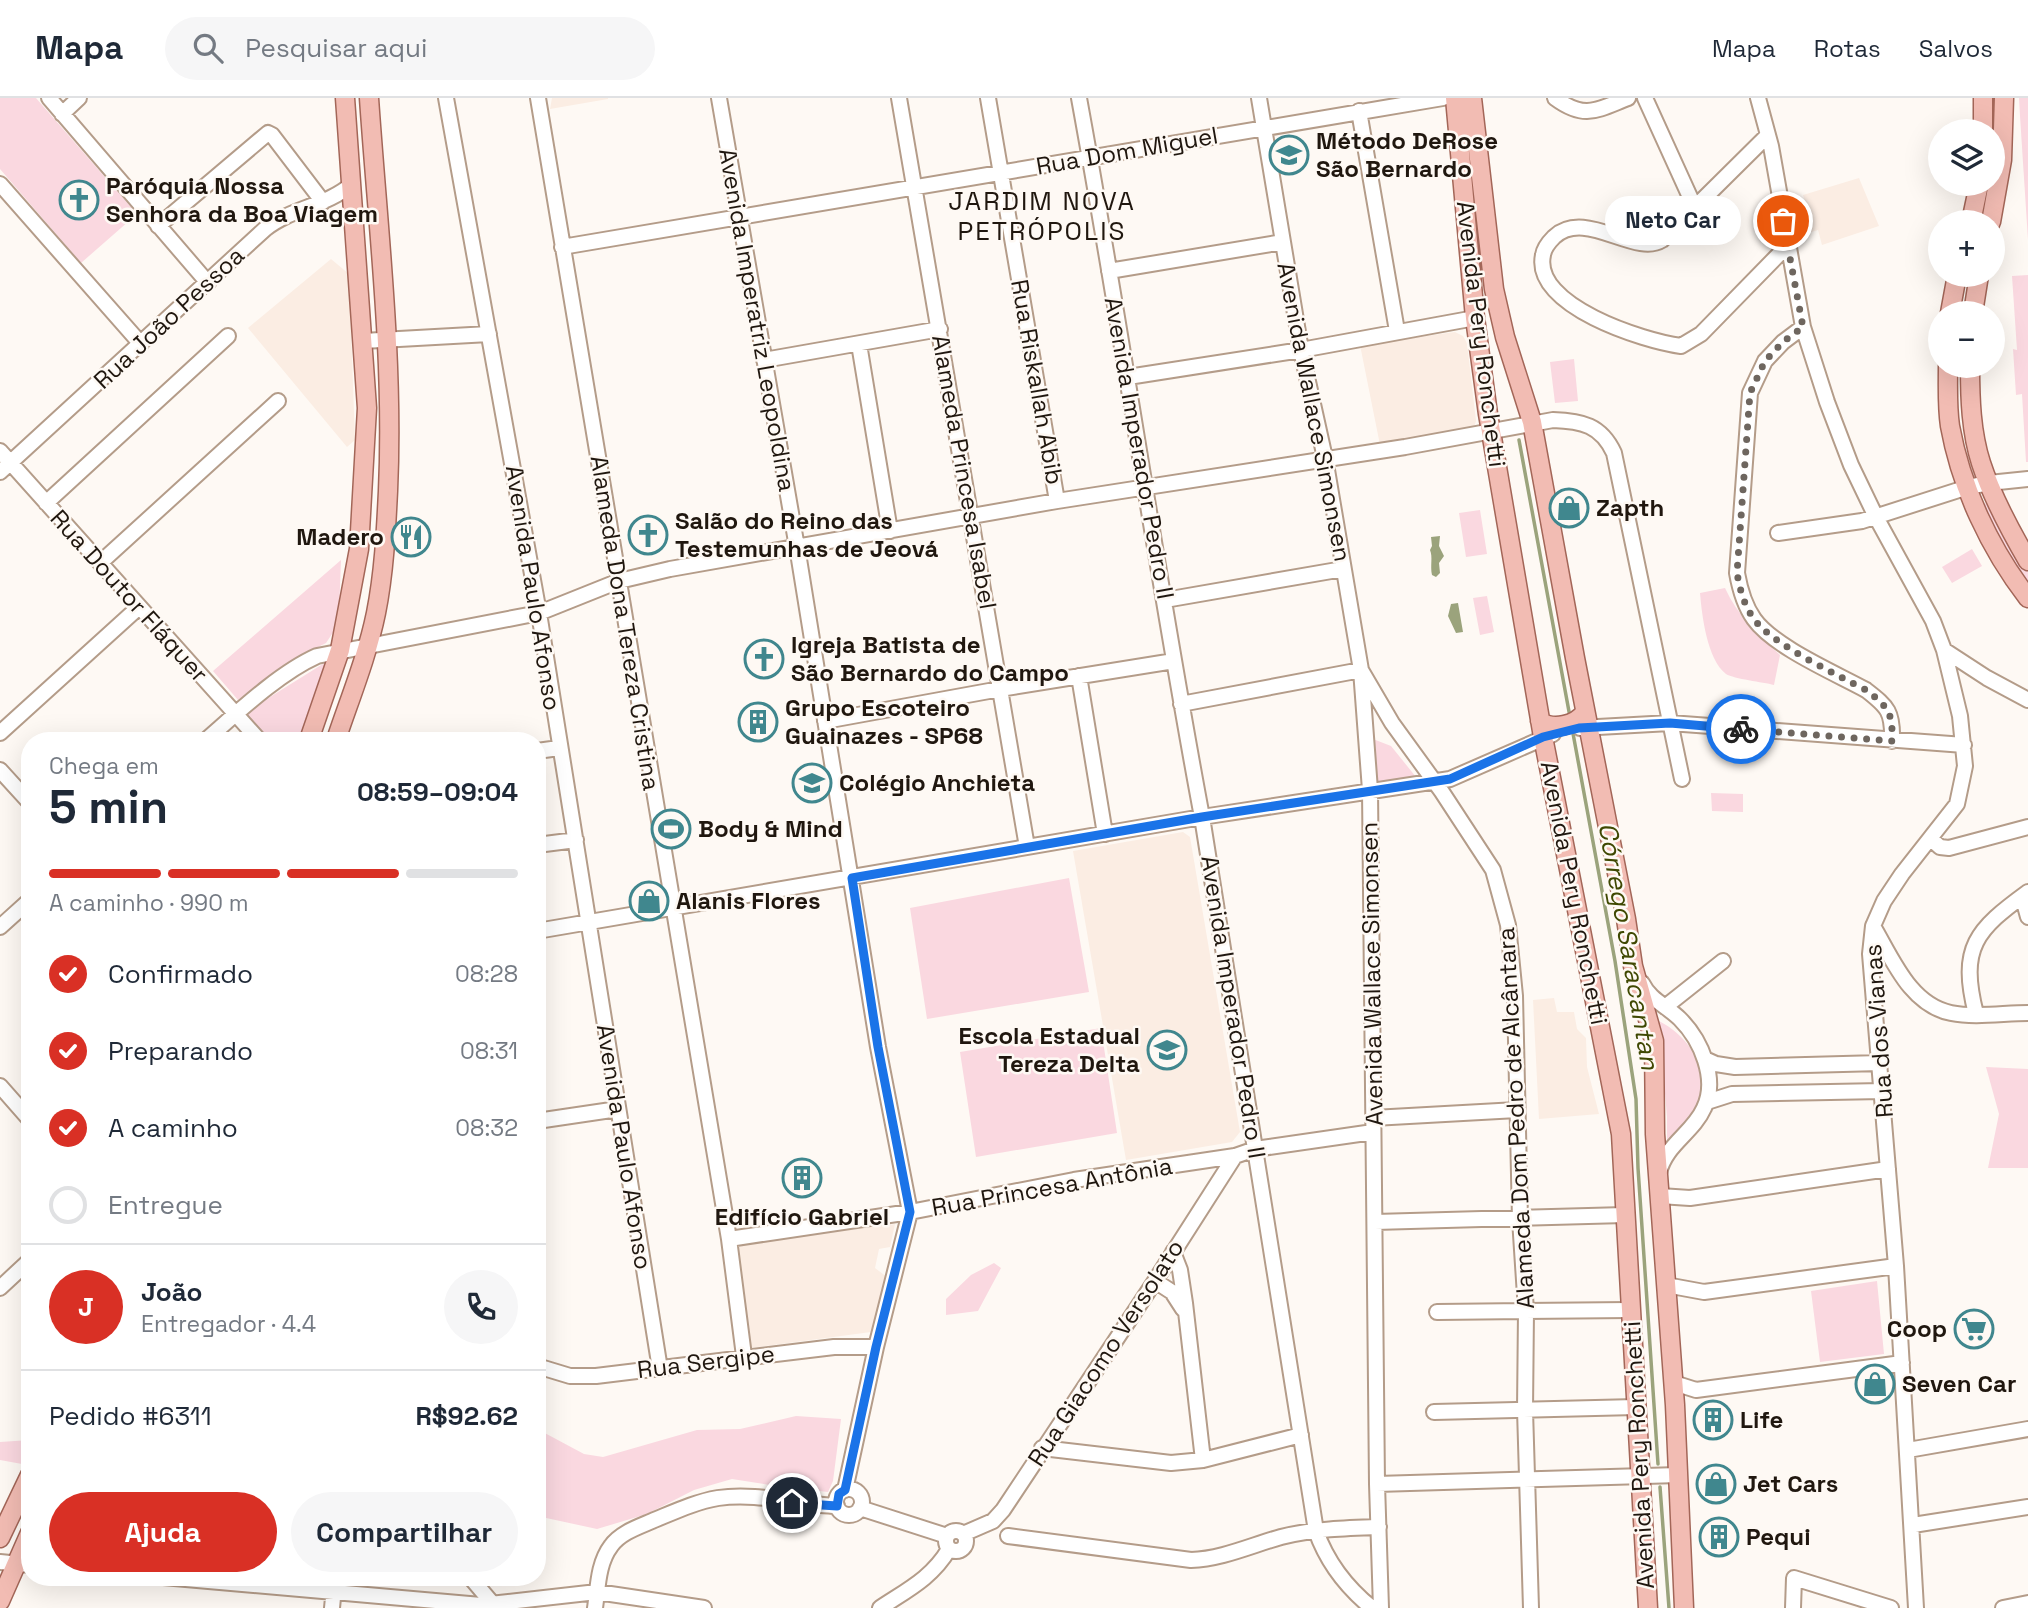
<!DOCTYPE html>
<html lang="pt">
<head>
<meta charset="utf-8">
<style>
	:root { --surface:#fff; --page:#f6f6f7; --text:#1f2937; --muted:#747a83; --line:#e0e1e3; --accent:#d93025 }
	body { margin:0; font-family:"Space Grotesk",sans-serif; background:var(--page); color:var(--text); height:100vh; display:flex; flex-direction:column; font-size:26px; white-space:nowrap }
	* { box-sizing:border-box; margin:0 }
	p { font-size:23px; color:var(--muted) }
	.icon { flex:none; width:38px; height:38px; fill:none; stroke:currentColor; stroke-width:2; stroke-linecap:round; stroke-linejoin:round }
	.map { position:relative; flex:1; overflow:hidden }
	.sheet { position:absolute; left:21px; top:634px; width:525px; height:854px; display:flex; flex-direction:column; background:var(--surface); border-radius:28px; box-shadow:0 7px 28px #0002 }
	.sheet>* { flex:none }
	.buttons { position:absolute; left:1928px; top:21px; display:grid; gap:14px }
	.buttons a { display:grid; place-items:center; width:77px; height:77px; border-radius:50%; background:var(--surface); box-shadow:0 7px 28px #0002; font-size:35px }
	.pin { position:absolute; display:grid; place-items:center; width:60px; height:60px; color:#fff; margin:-30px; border:4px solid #fff; border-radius:50%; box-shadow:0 2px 7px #0007 }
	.courier { position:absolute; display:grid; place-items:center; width:70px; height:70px; margin:-35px; border:5px solid #1a73e8; border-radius:50%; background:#fff; color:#222; box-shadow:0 2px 9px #0007 }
	.bubble { position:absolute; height:49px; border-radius:24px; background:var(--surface); box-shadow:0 7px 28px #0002; font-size:23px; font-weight:700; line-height:49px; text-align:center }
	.headline em { font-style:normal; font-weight:700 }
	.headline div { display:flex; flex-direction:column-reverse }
	.headline { display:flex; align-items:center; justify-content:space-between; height:119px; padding:0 28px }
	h1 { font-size:46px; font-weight:700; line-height:52px }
	.bar { display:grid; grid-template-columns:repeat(4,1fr); gap:10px 7px; align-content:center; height:84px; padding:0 28px }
	.bar i { height:9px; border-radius:5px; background:var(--line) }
	.bar .selected { background:var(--accent) }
	.bar p { grid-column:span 4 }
	.line { display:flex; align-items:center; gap:18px; padding:0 28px; border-top:2px solid var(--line) }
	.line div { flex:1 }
	.round { display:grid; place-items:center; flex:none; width:74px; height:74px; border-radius:37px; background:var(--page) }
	ol { padding:0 28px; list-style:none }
	li { display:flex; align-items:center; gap:21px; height:77px }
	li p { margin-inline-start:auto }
	li .icon { padding:7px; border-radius:50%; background:var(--accent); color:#fff; stroke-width:4 }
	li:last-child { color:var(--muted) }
	li i { width:38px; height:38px; border:4px solid var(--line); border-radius:50% }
	.button { display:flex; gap:14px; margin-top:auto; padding:14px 28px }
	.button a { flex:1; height:80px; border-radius:42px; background:var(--accent); color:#fff; font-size:28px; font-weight:700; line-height:80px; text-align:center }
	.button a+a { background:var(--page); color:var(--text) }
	header { display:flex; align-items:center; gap:42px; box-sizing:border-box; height:98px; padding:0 35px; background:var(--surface); border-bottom:2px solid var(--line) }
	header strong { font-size:33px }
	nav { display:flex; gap:38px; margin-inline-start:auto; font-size:24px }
	.search { width:490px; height:63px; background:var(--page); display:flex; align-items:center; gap:18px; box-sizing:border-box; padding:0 24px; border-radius:38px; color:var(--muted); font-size:26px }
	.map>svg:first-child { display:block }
	.built { fill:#fbede3 }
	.green { fill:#fad8e0 }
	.water { fill:#9ba37c }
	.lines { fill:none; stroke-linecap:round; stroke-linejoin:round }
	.stream { stroke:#9ba37c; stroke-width:3.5 }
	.minor-casing { stroke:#b49c89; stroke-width:18 }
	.major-casing { stroke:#a36658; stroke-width:21 }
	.minor { stroke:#fff; stroke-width:14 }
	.major { stroke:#f2bcb3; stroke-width:18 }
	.done { stroke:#6e665f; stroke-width:7; stroke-dasharray:0 12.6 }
	.route { stroke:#1a73e8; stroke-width:9 }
	.labels { text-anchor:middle; stroke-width:5; stroke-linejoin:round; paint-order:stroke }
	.poi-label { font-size:24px; font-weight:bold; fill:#20170f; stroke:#fef9f4; text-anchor:start }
	.street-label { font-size:24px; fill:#20170f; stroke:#fef9f4 }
	.neighbourhood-label { font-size:26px; letter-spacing:2px; fill:#20170f; stroke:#fef9f4 }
	.water-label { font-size:26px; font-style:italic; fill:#3f4802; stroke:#fef9f4 }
</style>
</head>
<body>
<header>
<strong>Mapa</strong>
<div class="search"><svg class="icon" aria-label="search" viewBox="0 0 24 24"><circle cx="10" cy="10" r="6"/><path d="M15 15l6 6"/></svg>Pesquisar aqui</div>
<nav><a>Mapa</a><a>Rotas</a><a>Salvos</a></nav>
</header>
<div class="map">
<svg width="2028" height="1510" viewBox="0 0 2028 1510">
	<rect width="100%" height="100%" fill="#fef9f4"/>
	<path class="built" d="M552,0H608V1L550,11Z
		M1859,80L1879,128L1822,147L1818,132L1811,134L1803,109L1806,107L1803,97Z
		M331,161L349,176L355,342L347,349L248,230Z
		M1455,234L1463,238L1467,245L1476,323L1474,329L1380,347L1360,247Z
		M1183,734L1190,739L1240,1034L1232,1044L1126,1062L1073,753Z
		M1554,900L1557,914H1574L1577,931L1586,940L1587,969L1599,1016L1539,1021L1533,902Z
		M895,1126L890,1149L879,1151L875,1170L887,1179L871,1234L750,1250L735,1147Z"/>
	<path class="green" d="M0,0H36L137,116L81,165L0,71Z
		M2019,0H2028V142L2020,18Z
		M2028,177V364H2026L2022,296L2016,297L2013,251L2017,252L2012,178Z
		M1574,261L1578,303L1555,305L1550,264Z
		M1989,404L2028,469V494L1978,408Z
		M1480,412L1487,456L1466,459L1459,415Z
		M1972,451L1982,468L1952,485L1942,469Z
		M341,462L339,515L334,533L326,545L289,564L238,602L213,573Z
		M1725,490C1737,517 1758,537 1780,557L1774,587C1763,584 1734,581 1726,576C1707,561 1702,518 1700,495Z
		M1487,498L1494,534L1480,537L1473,500Z
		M326,564L299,641L267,642L243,616Z
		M1373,641L1391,648L1416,679L1377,684Z
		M1711,695L1743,696V714L1712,713Z
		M1069,780L1089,894L927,921L910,810Z
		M1659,923C1695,942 1711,976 1695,1014C1693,1019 1692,1026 1688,1029C1683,1036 1674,1041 1667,1047V1019Z
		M1101,930L1117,1035L976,1059L960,954Z
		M1986,969L2028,971V1070H1988L1999,1016Z
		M994,1165L1001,1170L978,1213L946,1217V1201L971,1177Z
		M1877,1183L1884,1256L1820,1264L1811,1193Z
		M796,1318L841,1321L833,1383L828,1394L782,1389L732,1381L694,1392L647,1416L597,1431L537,1418V1346L541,1333L584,1356L603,1359L697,1332L740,1331Z
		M30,1342V1352L22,1366L0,1362V1344Z"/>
	<path class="water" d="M1440,438L1439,448L1444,458L1439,465L1440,475L1436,479L1432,477C1430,468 1433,459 1430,452L1432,448L1431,439Z
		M1458,505L1463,534L1456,535L1448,518L1451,506Z"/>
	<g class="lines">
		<path class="stream" d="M1519,342L1570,619
			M1572,630L1615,863L1636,1001L1638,1070L1658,1366
			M1660,1389L1669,1510"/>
		<defs>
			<path id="minor" d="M49,0L208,185
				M446,0L539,515L660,1271
				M538,0L729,1141L744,1258
				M719,0L799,461L878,949L910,1114L876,1249L845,1392
				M899,0L1027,749
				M988,0L1057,403
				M1079,0C1123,239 1157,480 1202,719L1316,1433C1327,1464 1346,1489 1372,1510
				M1259,0L1301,252L1325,360L1361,572L1370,692L1377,1386L1381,1510
				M1555,0C1585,22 1597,12 1628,0
				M1645,0L1695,110
				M1758,0L1771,48L1803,229L1827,304L1851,367L1876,419L1933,523L1944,552L1960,618L1965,668L1957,706L1902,776L1884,803L1873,828L1870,856L1896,1168L1916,1510
				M1359,13L1397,233
				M62,16L79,0
				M1768,37L1662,142C1635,159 1585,110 1554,139C1549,144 1544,150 1543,157C1532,208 1644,243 1681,248L1701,236L1787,148
				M0,86L141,246
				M158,128L268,35L272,37L323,104
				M562,149L1443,0
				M1109,173L1283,144
				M1803,229L1783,244L1765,263L1750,295L1737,475C1740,492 1744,507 1754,521C1774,549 1835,575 1866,592C1888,609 1893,614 1892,643
				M363,243L489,236
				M859,246L890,433
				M764,262L940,231
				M1128,279L1301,252L1475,220
				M0,353L259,642
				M0,374L265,131C291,110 327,108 352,86
				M46,405L228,238
				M1778,435L1862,423L1968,389L1989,385L2028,381
				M100,465L278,303
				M1165,502L1343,471
				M1944,552L1987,580L2028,602
				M1079,578L1105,736
				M1181,606L1361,572L1392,625L1442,694L1493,772L1508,827L1515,898L1520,1121L1526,1213L1525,1312L1531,1510
				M825,623L1000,591L1174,563
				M1580,630L1670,625L1964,647
				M0,635L139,509
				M206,642C237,615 279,575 317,558L539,515L619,483L670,471L1057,403L1405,349L1553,322C1582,323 1601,327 1614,355L1682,681
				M537,653L559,650
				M0,672L30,705
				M1931,741L1940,749L1949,750L2028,729
				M537,747L576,742
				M2028,797L2025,808L2028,819
				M1873,828C1892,860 1910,907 1951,915C1975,920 2004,915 2028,915
				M0,829L30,802
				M537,833L1202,719L1450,681L1553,636
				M1642,885C1650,902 1667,908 1680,921C1701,942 1718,981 1704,1010C1693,1035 1665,1047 1659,1075
				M1665,909L1723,863
				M1976,916C1959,849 1976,832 2028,794
				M1705,961L1716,966L1735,969L1880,965
				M0,988L30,1022
				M1707,1004L1732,996L1882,993
				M1373,1020L1517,1012
				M537,1023L618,1011
				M1660,1098L1690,1100L1888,1071
				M1375,1124L1625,1117
				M729,1141L910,1114L1074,1082L1235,1058L1255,1051L1373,1034
				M1173,1154L1180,1172L1185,1205L1203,1362
				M1155,1183L1172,1194L1183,1211
				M1666,1187L1704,1194L1896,1168
				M0,1190L30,1162
				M1437,1214L1630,1212
				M537,1268L570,1278H596L834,1249H876
				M1674,1285L1696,1292L1902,1265
				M1434,1314L1636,1309
				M1042,1350L1171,1365L1203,1362L1301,1337
				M1908,1352L2028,1331
				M1377,1386L1679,1377
				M836 1404a13 13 0 1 1 26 0a13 13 0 1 1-26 0Z
				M860,1410L947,1438
				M1913,1427L2028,1409
				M946 1443a10 10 0 1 1 20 0a10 10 0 1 1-20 0Z
				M963,1436L993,1423L1003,1412L1155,1183L1235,1058
				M1008,1438L1191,1462C1222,1461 1252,1447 1281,1439C1313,1431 1346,1430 1379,1429
				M0,1464L30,1467
				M163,1479L481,1507L597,1494L704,1510
				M470,1479L493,1506
				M332,1510L335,1479
				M595,1510C598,1489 598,1465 611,1448C620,1435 638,1429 652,1423C674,1414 695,1404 718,1400C757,1394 798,1407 837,1408
				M880,1510C907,1492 932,1480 949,1451
				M1793,1510L1794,1480L1891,1510
				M2003,1510L2028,1505"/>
			<path id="major" d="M1455,0L1475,220L1488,316L1543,639L1621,1036L1648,1510
				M1472,0L1494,191L1505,239L1532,324L1575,560L1626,821L1633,868L1654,943L1655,1036L1675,1307L1684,1510
				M1983,33V0
				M1971,124L1979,86
				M1991,124L2002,62L2004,0
				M1950,215L1957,177
				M1973,215L1979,177
				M1948,268C1948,288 1947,308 1950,328C1961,389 1990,451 2028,500
				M1970,268C1970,300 1971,334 1981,365C1992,399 2010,432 2028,463
				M1540,623C1553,633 1576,627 1585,614
				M309,642L340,552L359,451L367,310L345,0
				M336,642C350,600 367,559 376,515C384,475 386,434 388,393C394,262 378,131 369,0
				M0,1440L30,1377
				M0,1503L30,1435"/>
		</defs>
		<use href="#minor" class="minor-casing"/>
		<use href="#major" class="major-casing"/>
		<use href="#minor" class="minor"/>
		<use href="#major" class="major"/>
	</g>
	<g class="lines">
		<path class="done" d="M1741,631L1892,643C1893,614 1888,609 1866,592C1836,576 1773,547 1754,521C1744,507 1740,492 1737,475L1750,295L1765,263L1783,244L1803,229L1783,123"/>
		<path class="route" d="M792,1405L837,1408L839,1396L845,1392L876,1249L910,1114L878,949L852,780L1202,719L1450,681L1543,639L1579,630L1670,625L1741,631"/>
	</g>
	<defs>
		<symbol id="university-ring" viewBox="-11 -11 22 22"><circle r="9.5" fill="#fef9f4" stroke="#40878e" stroke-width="1.5"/><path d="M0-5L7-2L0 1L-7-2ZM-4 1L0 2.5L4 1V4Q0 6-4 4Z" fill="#40878e"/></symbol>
		<symbol id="church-ring" viewBox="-11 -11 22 22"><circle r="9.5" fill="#fef9f4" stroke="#40878e" stroke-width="1.5"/><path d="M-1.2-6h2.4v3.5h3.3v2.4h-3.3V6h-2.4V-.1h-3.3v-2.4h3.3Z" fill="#40878e"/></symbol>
		<symbol id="shop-ring" viewBox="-11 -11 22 22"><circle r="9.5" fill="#fef9f4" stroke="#40878e" stroke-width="1.5"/><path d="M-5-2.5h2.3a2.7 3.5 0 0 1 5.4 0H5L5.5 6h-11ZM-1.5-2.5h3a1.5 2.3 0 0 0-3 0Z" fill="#40878e"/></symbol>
		<symbol id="restaurant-ring" viewBox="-11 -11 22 22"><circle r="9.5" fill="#fef9f4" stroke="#40878e" stroke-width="1.5"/><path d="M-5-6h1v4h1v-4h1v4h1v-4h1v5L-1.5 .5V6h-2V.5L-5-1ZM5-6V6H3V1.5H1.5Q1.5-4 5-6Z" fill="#40878e"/></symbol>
		<symbol id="building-ring" viewBox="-11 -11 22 22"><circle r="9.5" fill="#fef9f4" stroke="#40878e" stroke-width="1.5"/><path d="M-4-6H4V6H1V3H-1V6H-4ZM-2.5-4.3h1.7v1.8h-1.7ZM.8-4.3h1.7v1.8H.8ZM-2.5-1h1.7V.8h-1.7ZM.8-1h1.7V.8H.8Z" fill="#40878e"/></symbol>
		<symbol id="school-ring" viewBox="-11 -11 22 22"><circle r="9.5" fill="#fef9f4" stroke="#40878e" stroke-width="1.5"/><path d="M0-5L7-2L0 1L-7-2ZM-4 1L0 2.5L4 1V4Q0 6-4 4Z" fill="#40878e"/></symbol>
		<symbol id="stadium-ring" viewBox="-11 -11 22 22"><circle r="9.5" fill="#fef9f4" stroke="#40878e" stroke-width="1.5"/><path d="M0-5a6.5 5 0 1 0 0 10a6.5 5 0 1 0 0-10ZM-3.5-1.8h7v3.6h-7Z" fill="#40878e"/></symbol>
		<symbol id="supermarket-ring" viewBox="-11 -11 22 22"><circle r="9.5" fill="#fef9f4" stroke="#40878e" stroke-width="1.5"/><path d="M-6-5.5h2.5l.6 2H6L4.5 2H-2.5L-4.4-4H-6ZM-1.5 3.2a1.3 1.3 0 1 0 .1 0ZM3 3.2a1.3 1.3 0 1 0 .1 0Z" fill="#40878e"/></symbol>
	</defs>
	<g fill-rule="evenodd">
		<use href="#university-ring" x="1267" y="35" width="44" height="44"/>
		<use href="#church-ring" x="57" y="80" width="44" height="44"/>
		<use href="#shop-ring" x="1547" y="388" width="44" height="44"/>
		<use href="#church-ring" x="626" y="415" width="44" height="44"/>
		<use href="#restaurant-ring" x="389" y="417" width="44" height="44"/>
		<use href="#church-ring" x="742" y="539" width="44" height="44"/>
		<use href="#building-ring" x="736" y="602" width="44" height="44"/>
		<use href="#school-ring" x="790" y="663" width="44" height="44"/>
		<use href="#stadium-ring" x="649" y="709" width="44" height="44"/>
		<use href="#shop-ring" x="627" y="781" width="44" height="44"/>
		<use href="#school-ring" x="1145" y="930" width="44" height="44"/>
		<use href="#building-ring" x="780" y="1058" width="44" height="44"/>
		<use href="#supermarket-ring" x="1952" y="1209" width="44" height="44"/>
		<use href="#shop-ring" x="1853" y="1264" width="44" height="44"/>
		<use href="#building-ring" x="1691" y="1300" width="44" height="44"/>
		<use href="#shop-ring" x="1694" y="1364" width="44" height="44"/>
		<use href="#building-ring" x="1697" y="1417" width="44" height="44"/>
	</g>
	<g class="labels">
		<g class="poi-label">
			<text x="1316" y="51">Método DeRose<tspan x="1316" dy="28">São Bernardo</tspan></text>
			<text x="106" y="96">Paróquia Nossa<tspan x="106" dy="28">Senhora da Boa Viagem</tspan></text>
			<text x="1596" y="418">Zapth</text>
			<text x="675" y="431">Salão do Reino das<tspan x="675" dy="28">Testemunhas de Jeová</tspan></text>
			<text x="384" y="447" text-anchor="end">Madero</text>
			<text x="791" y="555">Igreja Batista de<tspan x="791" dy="28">São Bernardo do Campo</tspan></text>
			<text x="785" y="618">Grupo Escoteiro<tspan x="785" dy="28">Guainazes - SP68</tspan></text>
			<text x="839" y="693">Colégio Anchieta</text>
			<text x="698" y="739">Body &amp; Mind</text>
			<text x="676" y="811">Alanis Flores</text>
			<text x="1140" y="946" text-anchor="end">Escola Estadual<tspan x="1140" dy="28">Tereza Delta</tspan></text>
			<text x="802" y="1127" text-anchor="middle">Edifício Gabriel</text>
			<text x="1947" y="1239" text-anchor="end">Coop</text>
			<text x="1902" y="1294">Seven Car</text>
			<text x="1740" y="1330">Life</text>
			<text x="1743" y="1394">Jet Cars</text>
			<text x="1746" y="1447">Pequi</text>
		</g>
		<g class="street-label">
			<text transform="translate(1127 53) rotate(-10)" y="8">Rua Dom Miguel</text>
			<text transform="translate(169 220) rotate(-43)" y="8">Rua João Pessoa</text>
			<text transform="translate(757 222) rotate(80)" y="8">Avenida Imperatriz Leopoldina</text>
			<text transform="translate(1481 236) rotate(83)" y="8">Avenida Pery Ronchetti</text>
			<text transform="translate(1037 284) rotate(80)" y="8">Rua Riskallah Abib</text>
			<text transform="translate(1314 314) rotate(79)" y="8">Avenida Wallace Simonsen</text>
			<text transform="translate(1139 350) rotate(80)" y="8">Avenida Imperador Pedro II</text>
			<text transform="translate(964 374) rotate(80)" y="8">Alameda Princesa Isabel</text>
			<text transform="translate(533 490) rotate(81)" y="8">Avenida Paulo Afonso</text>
			<text transform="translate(129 498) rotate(48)" y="8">Rua Doutor Fláquer</text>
			<text transform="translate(625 525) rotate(81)" y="8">Alameda Dona Tereza Cristina</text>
			<text transform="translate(1574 795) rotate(79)" y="8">Avenida Pery Ronchetti</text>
			<text transform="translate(1372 876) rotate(-91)" y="8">Avenida Wallace Simonsen</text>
			<text transform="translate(1233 909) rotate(81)" y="8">Avenida Imperador Pedro II</text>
			<text transform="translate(1879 933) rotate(-94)" y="8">Rua dos Vianas</text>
			<text transform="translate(1516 1020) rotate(-93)" y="8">Alameda Dom Pedro de Alcântara</text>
			<text transform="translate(624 1049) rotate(81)" y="8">Avenida Paulo Afonso</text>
			<text transform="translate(1052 1089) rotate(-10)" y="8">Rua Princesa Antônia</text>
			<text transform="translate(1106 1255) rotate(-57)" y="8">Rua Giacomo Versolato</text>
			<text transform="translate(706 1264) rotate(-7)" y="8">Rua Sergipe</text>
			<text transform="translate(1639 1357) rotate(-93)" y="8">Avenida Pery Ronchetti</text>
		</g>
		<g class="neighbourhood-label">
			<text x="1042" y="112">JARDIM NOVA<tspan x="1042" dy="30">PETRÓPOLIS</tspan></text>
		</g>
		<g class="water-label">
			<text transform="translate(1629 848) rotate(80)" y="9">Córrego Saracantan</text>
		</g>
	</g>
</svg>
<div class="buttons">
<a><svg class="icon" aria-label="layers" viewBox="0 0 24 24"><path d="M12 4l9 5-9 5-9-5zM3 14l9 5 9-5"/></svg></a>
<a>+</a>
<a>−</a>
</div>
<div class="pin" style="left:1783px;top:123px;background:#ea580c"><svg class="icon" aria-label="bag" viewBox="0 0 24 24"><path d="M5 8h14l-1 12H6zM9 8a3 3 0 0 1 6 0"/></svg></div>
<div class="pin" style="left:792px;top:1405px;background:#1f2937"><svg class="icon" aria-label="home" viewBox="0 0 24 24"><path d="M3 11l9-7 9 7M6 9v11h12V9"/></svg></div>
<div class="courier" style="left:1741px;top:631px"><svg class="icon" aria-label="bike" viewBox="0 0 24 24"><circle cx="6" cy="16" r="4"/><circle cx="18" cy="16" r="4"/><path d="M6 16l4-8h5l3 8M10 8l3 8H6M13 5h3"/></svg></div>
<div class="bubble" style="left:1605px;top:98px;width:136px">Neto Car</div>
<section class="sheet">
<div class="headline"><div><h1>5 min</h1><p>Chega em</p></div><em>08:59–09:04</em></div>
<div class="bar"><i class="selected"></i><i class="selected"></i><i class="selected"></i><i></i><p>A caminho · 990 m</p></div>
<ol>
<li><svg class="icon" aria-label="check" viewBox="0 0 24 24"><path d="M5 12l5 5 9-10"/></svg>Confirmado<p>08:28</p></li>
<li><svg class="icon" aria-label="check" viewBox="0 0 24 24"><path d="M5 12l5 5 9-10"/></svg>Preparando<p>08:31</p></li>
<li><svg class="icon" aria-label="check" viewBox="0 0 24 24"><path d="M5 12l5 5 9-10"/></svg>A caminho<p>08:32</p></li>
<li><i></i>Entregue</li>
</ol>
<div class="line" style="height:126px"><b class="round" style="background:var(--accent);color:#fff">J</b><div><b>João</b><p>Entregador · 4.4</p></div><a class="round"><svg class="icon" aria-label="phone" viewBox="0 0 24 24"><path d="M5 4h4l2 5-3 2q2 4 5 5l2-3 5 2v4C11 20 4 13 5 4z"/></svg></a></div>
<div class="line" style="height:91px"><div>Pedido #6311</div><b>R$92.62</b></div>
<div class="button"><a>Ajuda</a><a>Compartilhar</a></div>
</section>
</div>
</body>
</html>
